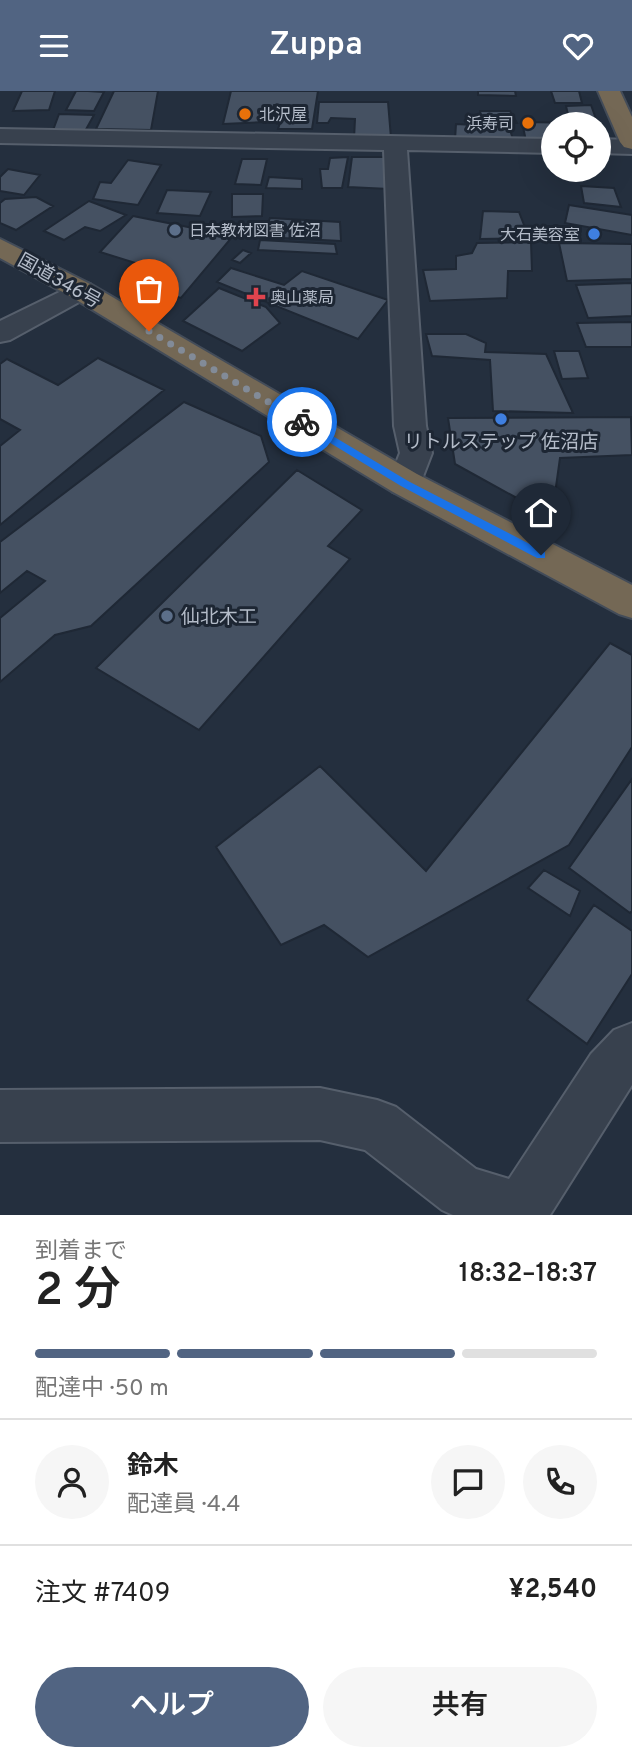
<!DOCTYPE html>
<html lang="ja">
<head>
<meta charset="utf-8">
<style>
	:root { --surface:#fff; --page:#f6f6f6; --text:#222; --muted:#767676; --line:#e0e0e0; --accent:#516482 }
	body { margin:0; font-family:Overpass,"Noto Sans JP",sans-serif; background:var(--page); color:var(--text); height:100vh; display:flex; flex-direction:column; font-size:26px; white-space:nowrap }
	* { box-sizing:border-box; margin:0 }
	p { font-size:23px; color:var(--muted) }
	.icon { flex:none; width:38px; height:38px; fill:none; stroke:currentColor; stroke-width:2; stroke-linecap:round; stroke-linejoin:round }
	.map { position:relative; height:1124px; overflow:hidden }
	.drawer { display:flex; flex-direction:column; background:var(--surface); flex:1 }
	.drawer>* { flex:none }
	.fabs { position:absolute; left:541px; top:21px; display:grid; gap:14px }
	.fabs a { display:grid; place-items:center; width:70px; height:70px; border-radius:50%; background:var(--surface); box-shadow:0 7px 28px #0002; font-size:35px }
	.pin { position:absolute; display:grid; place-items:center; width:60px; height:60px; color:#fff; margin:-72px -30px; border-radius:50% 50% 50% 0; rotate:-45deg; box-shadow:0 0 7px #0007 }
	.pin .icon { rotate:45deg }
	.courier { position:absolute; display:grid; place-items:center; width:70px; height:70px; margin:-35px; border:5px solid #1a73e8; border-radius:50%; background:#fff; color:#222; box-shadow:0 2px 9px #0007 }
	.headline em { font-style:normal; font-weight:600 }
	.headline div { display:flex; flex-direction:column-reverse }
	.headline { display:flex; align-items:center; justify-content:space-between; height:119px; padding:0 35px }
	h1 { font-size:46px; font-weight:600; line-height:52px }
	.bar { display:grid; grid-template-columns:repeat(4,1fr); gap:10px 7px; align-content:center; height:84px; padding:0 35px }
	.bar i { height:9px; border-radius:5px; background:var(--line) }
	.bar .active { background:var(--accent) }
	.bar p { grid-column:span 4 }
	.line { display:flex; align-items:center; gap:18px; padding:0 35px; border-top:2px solid var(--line) }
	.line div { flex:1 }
	.round { display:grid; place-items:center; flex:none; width:74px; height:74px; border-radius:37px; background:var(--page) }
	.primary-button { display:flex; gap:14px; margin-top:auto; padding:14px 35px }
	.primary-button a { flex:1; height:80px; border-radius:42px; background:var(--accent); color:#fff; font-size:28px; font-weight:600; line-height:80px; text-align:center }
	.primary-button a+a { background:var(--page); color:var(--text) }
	header { display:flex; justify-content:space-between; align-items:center; height:91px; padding:0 35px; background:var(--accent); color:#fff; font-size:32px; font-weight:600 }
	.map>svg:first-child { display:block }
	.building { fill:#455162; stroke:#1f2835; stroke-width:2 }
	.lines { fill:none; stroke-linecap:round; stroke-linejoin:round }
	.minor-casing { stroke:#565f6c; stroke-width:4 }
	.highway-casing { stroke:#434c59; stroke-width:4 }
	.minor { fill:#38414e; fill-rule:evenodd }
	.highway { fill:#746855; fill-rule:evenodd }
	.route { fill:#1a73e8 }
	.done { stroke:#828b98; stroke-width:7; stroke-dasharray:0 12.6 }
	.food-dot { fill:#e8710a; stroke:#1d2633; stroke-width:2.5 }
	.service-dot { fill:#5c6f8a; stroke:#1d2633; stroke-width:2.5 }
	.shop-dot { fill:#3f7fe0; stroke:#1d2633; stroke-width:2.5 }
	.health-dot { fill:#e0444e; stroke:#1d2633; stroke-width:2.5 }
	.labels { text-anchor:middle; stroke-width:6; stroke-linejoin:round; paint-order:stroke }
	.far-poi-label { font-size:16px; fill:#b4bcc9; stroke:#1d2633; text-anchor:start }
	.street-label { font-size:19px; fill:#b4bcc9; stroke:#1d2633 }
	.poi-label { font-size:19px; fill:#b4bcc9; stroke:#1d2633 }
</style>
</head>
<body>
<header><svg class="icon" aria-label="menu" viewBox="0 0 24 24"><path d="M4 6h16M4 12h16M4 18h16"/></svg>Zuppa<svg class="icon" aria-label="heart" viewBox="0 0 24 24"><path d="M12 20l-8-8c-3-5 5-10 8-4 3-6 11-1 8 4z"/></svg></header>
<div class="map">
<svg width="632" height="1124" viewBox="0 0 632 1124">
	<rect width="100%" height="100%" fill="#242f3e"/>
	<path class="building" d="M22,0H55L49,19L13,20Z
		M76,0H88L104,1L94,20L66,19Z
		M114,0H158L151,39L96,38Z
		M231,0H318L312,38H278L286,14H274L268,31L223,33Z
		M478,0H515L516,5L478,4Z
		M551,0H579L582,12H555Z
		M319,11H388L391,47L354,48L355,28L331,27L328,32H317Z
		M591,14L596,28H569L566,15Z
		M480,20H510L517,32L482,31Z
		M59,23L94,24L84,42H52Z
		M522,31L587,32V33H553V50H526Z
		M456,33L509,36L513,48L455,49Z
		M348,66L342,97H322L320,78H328L330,67Z
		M352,66H387L389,98L348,96Z
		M242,68H267L261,94L235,93Z
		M128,69L161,74L138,114L93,108L100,91L111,92Z
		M8,78L40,84L24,104L0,100V86Z
		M269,86L302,88V98L266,97Z
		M581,95L614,97L621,116L584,112Z
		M167,99L211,101L200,125L157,122Z
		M232,103H263L262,125L232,126Z
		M36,106L53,115L16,139L0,132V112L5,108Z
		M89,110L126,124L100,140L85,136L64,149L44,140Z
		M569,114L632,124V144L565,132Z
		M483,120L519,121L529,147L480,148Z
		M133,125L233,145L181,207L129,194L142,174L100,161Z
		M270,127L340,131L341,150L263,146Z
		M260,149L335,153L337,163L258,159Z
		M531,151L532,180H508L507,207L430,210L423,179L456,178V165L472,162L477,152Z
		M559,152L632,153V188L567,190Z
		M243,159L251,162L240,172L232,169Z
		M231,177L284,194L302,180L388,209L358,248L217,191Z
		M632,192V225L588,227L576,194Z
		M219,197L266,216L280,232L242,260L183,230Z
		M632,231V256H586L577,232Z
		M426,243H466L486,252L485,261L546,263L573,322L493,320L490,269L432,265Z
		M554,260H579L588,287L562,288Z
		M98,267L164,299L0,434V355L20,339L0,328V273L7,268L58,294Z
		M184,311L261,345L269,371L91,535L55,544L0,591V527L45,490L27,480L0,502V451Z
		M631,326L632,364L560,367L554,410L524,411L455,373L448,327Z
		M297,379L362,419L328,455L350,468L199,639L96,577Z
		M610,552L632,564V656L569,754L368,866L324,834L281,854L216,756L320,675L426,780Z
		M632,688V820L630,822L569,777Z
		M544,779L580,800L570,825L528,797Z
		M594,814L632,840V883L587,953L527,909Z"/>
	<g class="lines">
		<defs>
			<path id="minor" d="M0,38L553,48V62L407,59L426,335L432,362L417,401L405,404L393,401L388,392L400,362L394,335L384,59L0,52Z
				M598,48L632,49V63L598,62Z
				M80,191L90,193L94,199L90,205L10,249L0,251V230Z
				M632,932V994L550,1124H453L442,1119L365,1059L320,1049L0,1051V999L320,997L377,1009L396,1016L476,1078L509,1088L591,963L614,939Z"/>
			<path id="highway" d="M598,0H620L632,26V58L624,56L620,51Z
				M0,148L90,193L417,383L632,494V527L619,523L393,401L70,205L0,167Z"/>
		</defs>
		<use href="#minor" class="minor-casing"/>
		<use href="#highway" class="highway-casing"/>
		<use href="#minor" class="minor"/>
		<use href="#highway" class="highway"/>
	</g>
	<path class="route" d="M299,329H306L408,390L545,461V467H537L401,395L299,333Z"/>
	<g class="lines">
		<path class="done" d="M149,240L302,331"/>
	</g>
	<g class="food-dot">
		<circle cx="245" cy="23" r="7"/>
		<circle cx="528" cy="32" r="7"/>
	</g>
	<g class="service-dot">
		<circle cx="175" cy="139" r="7"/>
		<circle cx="167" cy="525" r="7"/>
	</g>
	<g class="shop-dot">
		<circle cx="594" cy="143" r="7"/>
		<circle cx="501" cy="328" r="7"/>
	</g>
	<path class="health-dot" d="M252.5 195.5h7v7h7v7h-7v7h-7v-7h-7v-7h7z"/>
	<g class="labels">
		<g class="far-poi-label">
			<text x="259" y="29">北沢屋</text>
			<text x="514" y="38" text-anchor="end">浜寿司</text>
			<text x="189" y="145">日本教材図書 佐沼</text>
			<text x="580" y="149" text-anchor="end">大石美容室</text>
			<text x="270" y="212">奥山薬局</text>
		</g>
		<g class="street-label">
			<text transform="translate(60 189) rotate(29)" y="7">国道346号</text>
		</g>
		<g class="poi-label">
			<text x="501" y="357">リトルステップ 佐沼店</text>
			<text x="181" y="532" text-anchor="start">仙北木工</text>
		</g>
	</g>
</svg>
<div class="fabs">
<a><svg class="icon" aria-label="locate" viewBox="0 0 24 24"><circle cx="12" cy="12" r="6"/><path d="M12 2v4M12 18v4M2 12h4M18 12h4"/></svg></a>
</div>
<div class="pin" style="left:149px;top:240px;background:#ea580c"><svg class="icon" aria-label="bag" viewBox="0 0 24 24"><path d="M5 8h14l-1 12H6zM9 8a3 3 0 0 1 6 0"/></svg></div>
<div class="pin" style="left:541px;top:464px;background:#1f2937"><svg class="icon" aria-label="home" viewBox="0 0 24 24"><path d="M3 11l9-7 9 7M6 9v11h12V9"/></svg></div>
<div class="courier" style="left:302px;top:331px"><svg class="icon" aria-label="bike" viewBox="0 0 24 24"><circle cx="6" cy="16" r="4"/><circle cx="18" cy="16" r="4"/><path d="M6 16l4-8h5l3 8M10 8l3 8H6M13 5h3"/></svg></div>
</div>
<section class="drawer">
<div class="headline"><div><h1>2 分</h1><p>到着まで</p></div><em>18:32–18:37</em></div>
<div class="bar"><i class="active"></i><i class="active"></i><i class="active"></i><i></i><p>配達中 · 50 m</p></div>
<div class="line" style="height:126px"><a class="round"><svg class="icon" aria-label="person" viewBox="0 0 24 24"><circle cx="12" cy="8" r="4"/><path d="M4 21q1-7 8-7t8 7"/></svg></a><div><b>鈴木</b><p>配達員 · 4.4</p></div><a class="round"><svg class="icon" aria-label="chat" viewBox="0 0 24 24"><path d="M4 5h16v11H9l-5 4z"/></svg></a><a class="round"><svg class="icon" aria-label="phone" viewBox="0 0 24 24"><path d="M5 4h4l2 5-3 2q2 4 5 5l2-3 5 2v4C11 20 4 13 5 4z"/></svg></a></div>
<div class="line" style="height:91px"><div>注文 #7409</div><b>¥2,540</b></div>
<div class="primary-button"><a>ヘルプ</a><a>共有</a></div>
</section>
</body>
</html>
